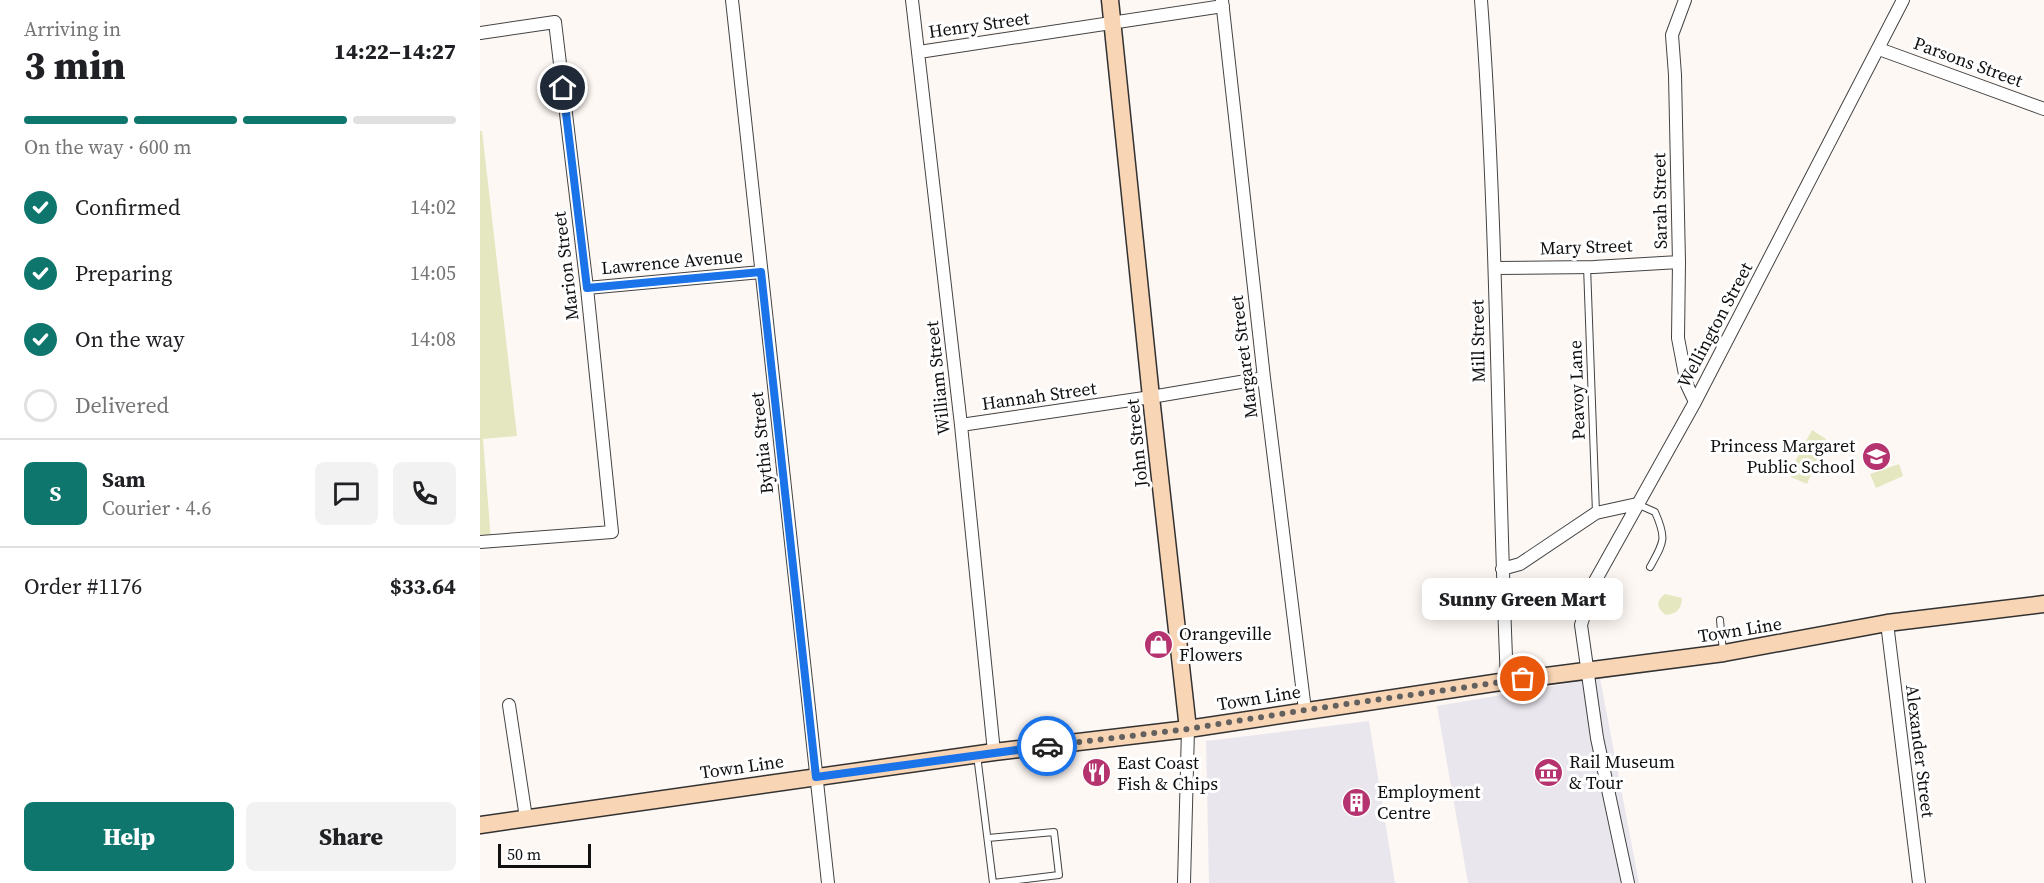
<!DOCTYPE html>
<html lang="en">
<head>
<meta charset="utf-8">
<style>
	:root { --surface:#fff; --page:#f2f2f2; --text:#202124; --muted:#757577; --line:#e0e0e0; --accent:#0f766e }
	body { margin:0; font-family:"Source Serif 4",serif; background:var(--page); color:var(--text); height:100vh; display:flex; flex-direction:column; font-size:22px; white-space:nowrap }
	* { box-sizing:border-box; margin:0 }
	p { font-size:20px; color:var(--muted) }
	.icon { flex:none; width:33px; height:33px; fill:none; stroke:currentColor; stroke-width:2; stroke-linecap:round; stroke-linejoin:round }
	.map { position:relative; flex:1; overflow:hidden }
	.drawer { display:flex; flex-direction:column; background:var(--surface); width:480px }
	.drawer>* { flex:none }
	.scale { position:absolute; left:18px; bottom:15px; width:93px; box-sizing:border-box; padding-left:6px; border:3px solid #101010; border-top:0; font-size:16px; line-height:21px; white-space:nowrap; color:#101010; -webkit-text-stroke:4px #fff; paint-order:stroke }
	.pin { position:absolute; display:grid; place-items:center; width:51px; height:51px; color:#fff; margin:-26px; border:3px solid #fff; border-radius:50%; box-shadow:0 2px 6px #0007 }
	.courier { position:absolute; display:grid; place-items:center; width:60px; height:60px; margin:-30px; border:4px solid #1a73e8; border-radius:50%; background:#fff; color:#222; box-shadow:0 2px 8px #0007 }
	.bubble { position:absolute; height:42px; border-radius:9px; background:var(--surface); box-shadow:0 3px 15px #0003; font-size:20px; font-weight:800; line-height:42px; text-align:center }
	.headline em { font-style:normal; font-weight:800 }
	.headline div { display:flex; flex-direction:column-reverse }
	.headline { display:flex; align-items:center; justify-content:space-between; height:102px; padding:0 24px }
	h1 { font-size:39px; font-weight:800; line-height:45px }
	.bar { display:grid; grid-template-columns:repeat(4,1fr); gap:9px 6px; align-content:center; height:72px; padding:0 24px }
	.bar i { height:8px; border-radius:4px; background:var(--line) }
	.bar .selected { background:var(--accent) }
	.bar p { grid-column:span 4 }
	.line { display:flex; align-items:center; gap:15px; padding:0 24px; border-top:2px solid var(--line) }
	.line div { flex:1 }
	.round { display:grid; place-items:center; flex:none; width:63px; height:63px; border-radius:9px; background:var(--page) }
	ol { padding:0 24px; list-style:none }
	li { display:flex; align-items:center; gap:18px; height:66px }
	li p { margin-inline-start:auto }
	li .icon { padding:6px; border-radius:50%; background:var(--accent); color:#fff; stroke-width:4 }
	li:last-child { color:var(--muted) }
	li i { width:33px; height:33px; border:3px solid var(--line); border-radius:50% }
	.cta { display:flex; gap:12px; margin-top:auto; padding:12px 24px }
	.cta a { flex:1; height:69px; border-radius:9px; background:var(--accent); color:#fff; font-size:24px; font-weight:800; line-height:69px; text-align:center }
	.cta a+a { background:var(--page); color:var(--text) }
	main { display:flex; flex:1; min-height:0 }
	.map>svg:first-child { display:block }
	.industrial { fill:#e9e6ed }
	.green { fill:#e4e7bf }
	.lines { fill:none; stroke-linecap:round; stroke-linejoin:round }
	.lane-casing { stroke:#434343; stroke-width:8 }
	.street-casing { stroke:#434343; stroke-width:14 }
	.secondary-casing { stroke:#323232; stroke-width:19 }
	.lane { stroke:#fff; stroke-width:6 }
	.street { stroke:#fff; stroke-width:12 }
	.secondary { stroke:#f8d5b5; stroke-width:16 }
	.done { stroke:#636160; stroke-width:6; stroke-dasharray:0 10.8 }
	.route { stroke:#1a73e8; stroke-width:8 }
	.labels { text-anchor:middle; stroke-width:6; stroke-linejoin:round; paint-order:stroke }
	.street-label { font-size:18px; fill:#101010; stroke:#fff }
	.poi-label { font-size:18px; fill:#101010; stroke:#fff; text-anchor:start }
</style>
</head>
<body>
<main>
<section class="drawer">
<div class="headline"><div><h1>3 min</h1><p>Arriving in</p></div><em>14:22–14:27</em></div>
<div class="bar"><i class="selected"></i><i class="selected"></i><i class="selected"></i><i></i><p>On the way · 600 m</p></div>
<ol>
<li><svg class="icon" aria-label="check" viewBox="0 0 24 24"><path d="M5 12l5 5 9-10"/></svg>Confirmed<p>14:02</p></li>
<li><svg class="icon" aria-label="check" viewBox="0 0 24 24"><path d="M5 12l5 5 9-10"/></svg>Preparing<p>14:05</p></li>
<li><svg class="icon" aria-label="check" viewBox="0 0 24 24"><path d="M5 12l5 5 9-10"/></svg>On the way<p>14:08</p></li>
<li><i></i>Delivered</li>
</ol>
<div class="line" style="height:108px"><b class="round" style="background:var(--accent);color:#fff">S</b><div><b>Sam</b><p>Courier · 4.6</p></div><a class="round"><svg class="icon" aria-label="chat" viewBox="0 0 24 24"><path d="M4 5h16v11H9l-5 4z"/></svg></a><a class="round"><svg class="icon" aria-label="phone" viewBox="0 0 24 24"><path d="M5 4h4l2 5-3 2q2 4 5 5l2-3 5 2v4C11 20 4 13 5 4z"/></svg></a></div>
<div class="line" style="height:78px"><div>Order #1176</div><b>$33.64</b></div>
<div class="cta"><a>Help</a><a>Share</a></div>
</section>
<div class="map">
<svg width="1564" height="883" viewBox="0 0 1564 883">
	<rect width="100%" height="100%" fill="#fef8f4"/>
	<path class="industrial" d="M1120,678L1159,883H988L957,706Z
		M889,721L915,883H729L726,741Z"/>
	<path class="green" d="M0,131H2L37,436L3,439L11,541L0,542Z
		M1332,430L1346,439L1327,484L1311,477L1310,471Z
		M1419,464L1423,476L1396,488L1390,474Z
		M1185,594L1202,598C1201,610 1197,613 1186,615C1177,609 1175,601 1185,594Z"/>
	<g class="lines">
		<defs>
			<path id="lane" d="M1107,266L1116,513
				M1157,504L1175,512C1187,539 1184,542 1170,567
				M1114,583L1134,587
				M1240,620L1243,652
				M497,755L513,883L579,875L574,832L508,838"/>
			<path id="street" d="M252,0L348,883
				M432,0L481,425L514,752
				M742,0L784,378L825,710
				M1001,0C1018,226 1017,454 1027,681
				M1205,0L1192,35L1195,75L1199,262L1198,338L1207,385L1215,402
				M0,33L75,22L107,288L132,532L0,542
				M1399,49L1564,109
				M439,52L743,6
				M1015,268L1114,267L1199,262
				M107,288L281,272
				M481,425L671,397L784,378
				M1022,569L1040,564L1116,513L1157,504
				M1407,623L1439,883
				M29,705L46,818
				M704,883L708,729
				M1148,883L1117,738L1101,625L1114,583L1215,402L1423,0"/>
			<path id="secondary" d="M630,0L671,397L708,729
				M0,825L514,752L708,729L1027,681L1244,653L1407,623L1564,604"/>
		</defs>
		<use href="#lane" class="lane-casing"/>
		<use href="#street" class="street-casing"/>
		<use href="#secondary" class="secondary-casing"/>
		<use href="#lane" class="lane"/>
		<use href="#street" class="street"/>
		<use href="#secondary" class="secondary"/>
	</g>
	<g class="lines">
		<path class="done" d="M567,746L708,729L825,710L1043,679"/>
		<path class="route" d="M83,88L107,288L281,272L336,777L567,746"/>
	</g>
	<defs>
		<symbol id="school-disc" viewBox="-11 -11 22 22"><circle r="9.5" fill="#b5336e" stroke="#fff"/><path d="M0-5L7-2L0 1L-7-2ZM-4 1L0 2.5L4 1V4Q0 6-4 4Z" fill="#fff"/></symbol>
		<symbol id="shop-disc" viewBox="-11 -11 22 22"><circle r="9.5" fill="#b5336e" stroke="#fff"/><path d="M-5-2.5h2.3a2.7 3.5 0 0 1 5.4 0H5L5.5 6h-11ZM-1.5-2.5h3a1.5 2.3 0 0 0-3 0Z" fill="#fff"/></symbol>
		<symbol id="museum-disc" viewBox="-11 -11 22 22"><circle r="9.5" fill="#b5336e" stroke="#fff"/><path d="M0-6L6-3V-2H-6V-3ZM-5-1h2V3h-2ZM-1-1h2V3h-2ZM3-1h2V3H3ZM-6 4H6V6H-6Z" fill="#fff"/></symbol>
		<symbol id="restaurant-disc" viewBox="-11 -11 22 22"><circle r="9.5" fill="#b5336e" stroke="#fff"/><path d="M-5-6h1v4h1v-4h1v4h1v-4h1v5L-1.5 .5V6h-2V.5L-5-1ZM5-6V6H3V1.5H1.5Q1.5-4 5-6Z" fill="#fff"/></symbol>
		<symbol id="building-disc" viewBox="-11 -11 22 22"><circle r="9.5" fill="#b5336e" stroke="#fff"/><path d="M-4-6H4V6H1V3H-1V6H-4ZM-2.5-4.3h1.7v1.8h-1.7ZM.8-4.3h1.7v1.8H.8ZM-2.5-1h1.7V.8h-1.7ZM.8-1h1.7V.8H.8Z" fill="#fff"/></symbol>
	</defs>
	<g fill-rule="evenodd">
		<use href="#school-disc" x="1380" y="440" width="33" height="33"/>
		<use href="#shop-disc" x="662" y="628" width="33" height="33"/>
		<use href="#museum-disc" x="1052" y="756" width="33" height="33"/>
		<use href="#restaurant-disc" x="600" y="756" width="33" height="33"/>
		<use href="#building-disc" x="860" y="786" width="33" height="33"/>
	</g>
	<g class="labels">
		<g class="street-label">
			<text transform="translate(499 25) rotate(-8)" y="6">Henry Street</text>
			<text transform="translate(1488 62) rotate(20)" y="6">Parsons Street</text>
			<text transform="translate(1180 201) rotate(-91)" y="6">Sarah Street</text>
			<text transform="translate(1106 247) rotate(-2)" y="6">Mary Street</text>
			<text transform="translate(192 262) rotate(-5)" y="6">Lawrence Avenue</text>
			<text transform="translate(86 266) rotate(-97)" y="6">Marion Street</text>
			<text transform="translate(1235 325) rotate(-62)" y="6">Wellington Street</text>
			<text transform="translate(998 341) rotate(-91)" y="6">Mill Street</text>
			<text transform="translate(764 357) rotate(-97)" y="6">Margaret Street</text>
			<text transform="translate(458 378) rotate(-96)" y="6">William Street</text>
			<text transform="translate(1097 390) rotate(-92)" y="6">Peavoy Lane</text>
			<text transform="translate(559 396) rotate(-8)" y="6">Hannah Street</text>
			<text transform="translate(282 443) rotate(-96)" y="6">Bythia Street</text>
			<text transform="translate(657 443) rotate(-96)" y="6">John Street</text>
			<text transform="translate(1260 630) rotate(-9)" y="6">Town Line</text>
			<text transform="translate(779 698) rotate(-9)" y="6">Town Line</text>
			<text transform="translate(1440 751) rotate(83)" y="6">Alexander Street</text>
			<text transform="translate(262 767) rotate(-8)" y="6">Town Line</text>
		</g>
		<g class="poi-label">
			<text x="1375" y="452" text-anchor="end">Princess Margaret<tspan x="1375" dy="21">Public School</tspan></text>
			<text x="699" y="640">Orangeville<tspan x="699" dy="21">Flowers</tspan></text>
			<text x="1089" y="768">Rail Museum<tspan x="1089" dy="21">&amp; Tour</tspan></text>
			<text x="637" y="769">East Coast<tspan x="637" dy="21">Fish &amp; Chips</tspan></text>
			<text x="897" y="798">Employment<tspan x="897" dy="21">Centre</tspan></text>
		</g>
	</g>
</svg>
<div class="scale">50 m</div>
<div class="pin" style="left:1043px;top:679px;background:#ea580c"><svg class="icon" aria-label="bag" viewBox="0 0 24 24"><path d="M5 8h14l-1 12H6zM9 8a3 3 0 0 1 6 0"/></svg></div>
<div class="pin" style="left:83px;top:88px;background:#1f2937"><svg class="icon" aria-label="home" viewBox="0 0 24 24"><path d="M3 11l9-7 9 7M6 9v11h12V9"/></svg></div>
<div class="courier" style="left:567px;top:746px"><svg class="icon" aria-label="car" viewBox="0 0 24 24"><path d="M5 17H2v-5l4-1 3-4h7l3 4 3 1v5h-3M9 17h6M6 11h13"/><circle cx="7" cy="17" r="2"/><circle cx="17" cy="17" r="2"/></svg></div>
<div class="bubble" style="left:942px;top:578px;width:201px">Sunny Green Mart</div>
</div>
</main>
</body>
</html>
